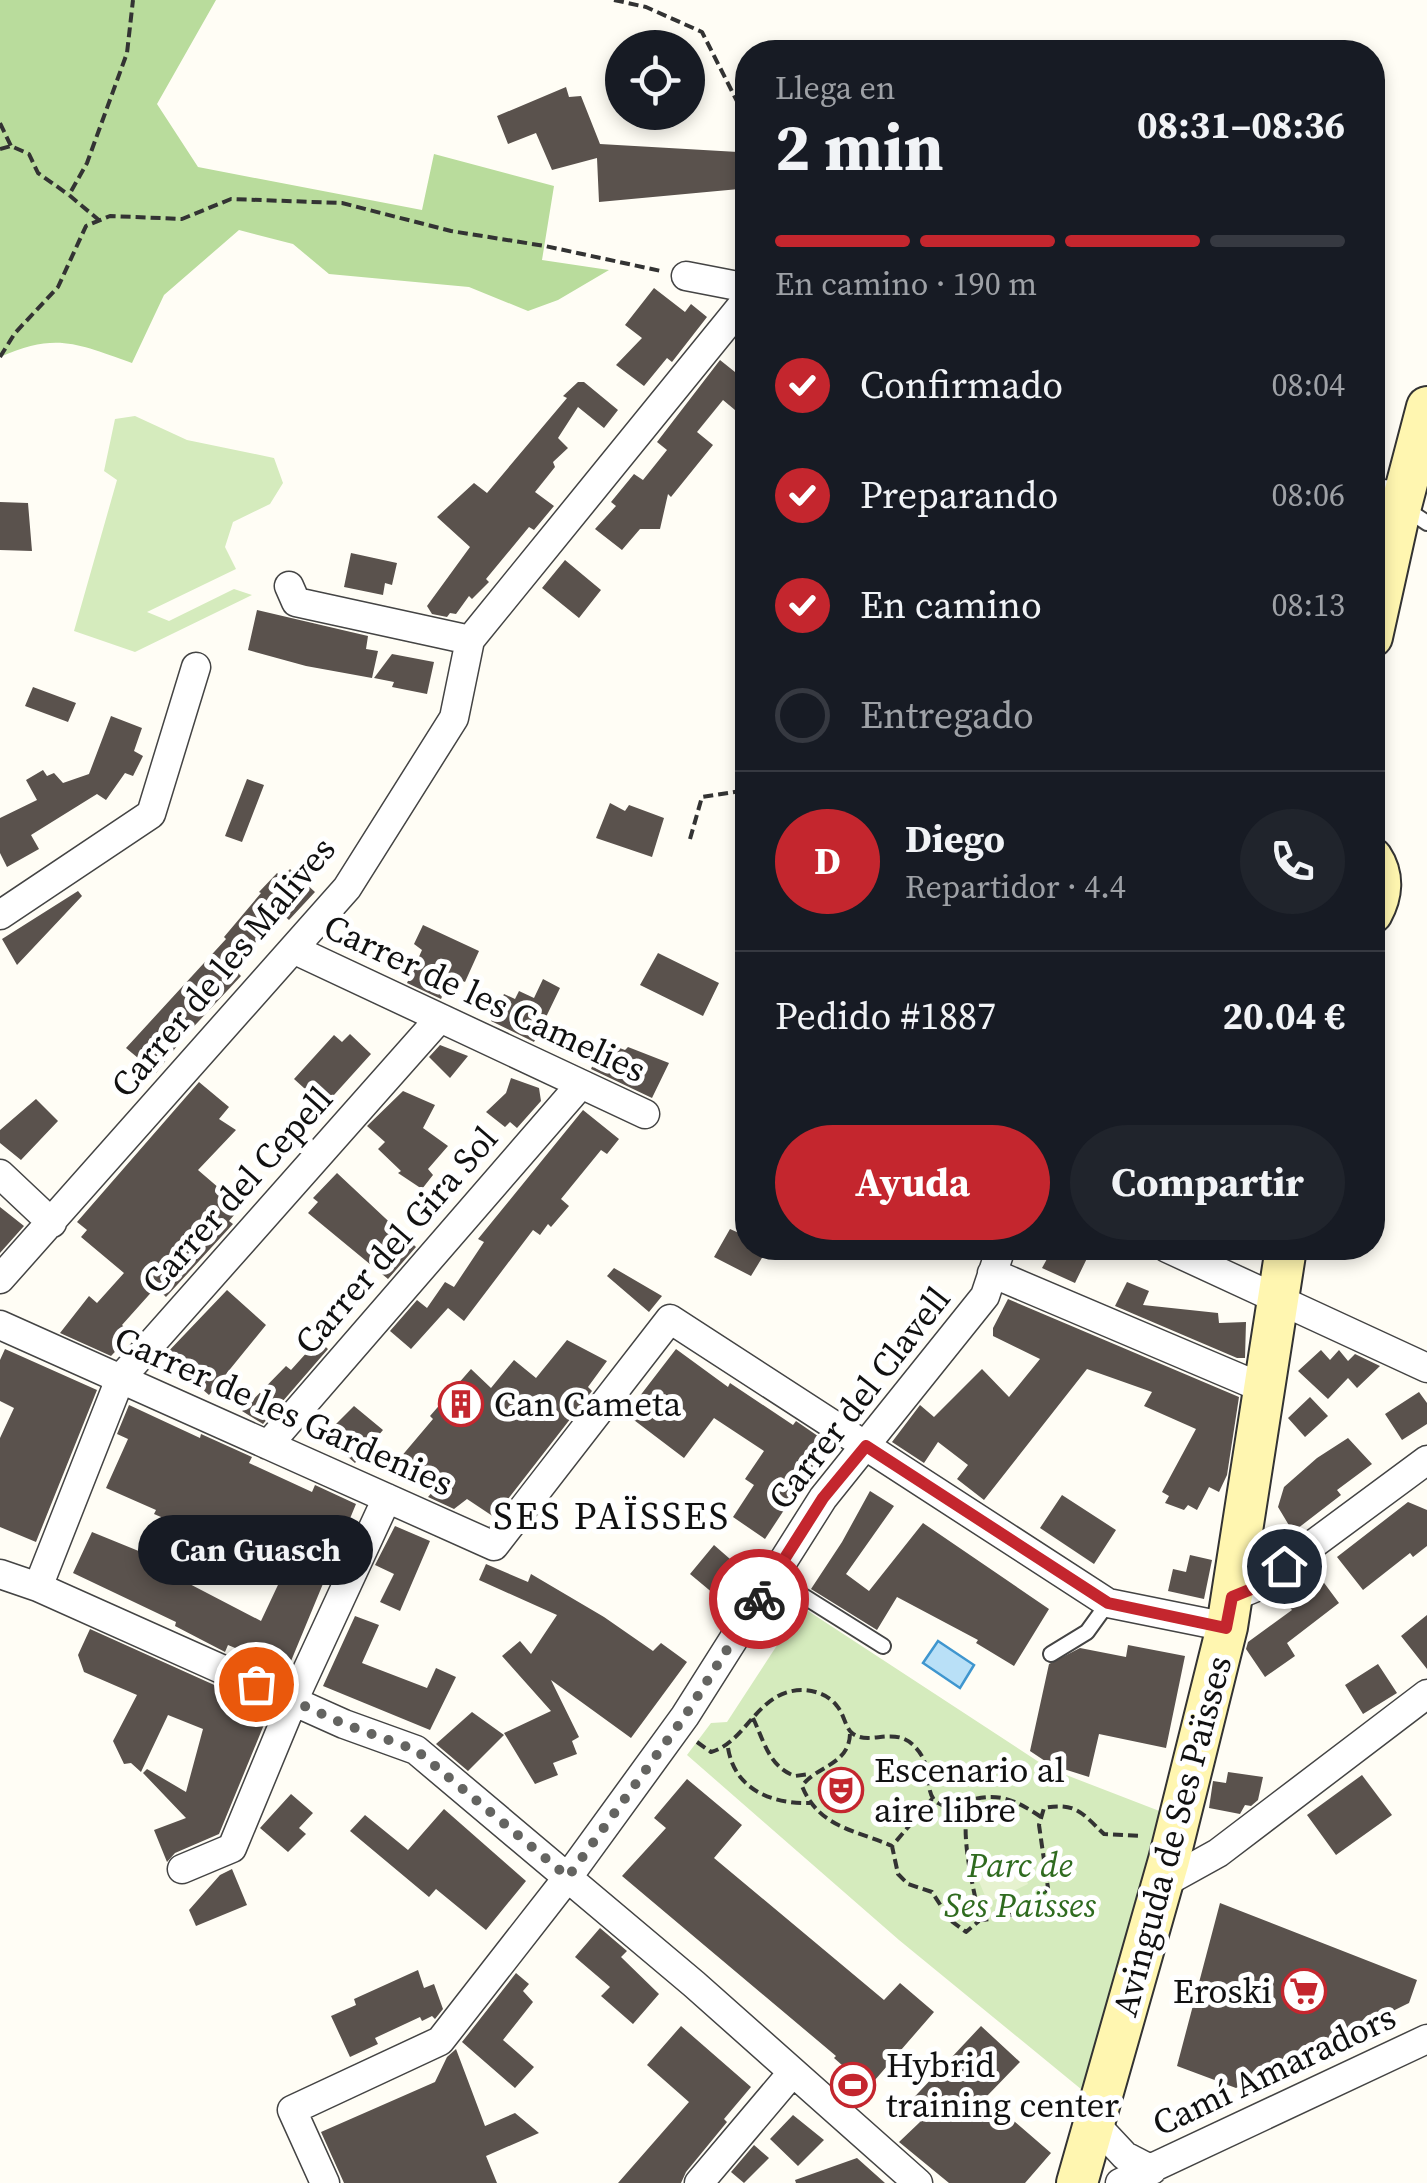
<!DOCTYPE html>
<html lang="es">
<head>
<meta charset="utf-8">
<style>
	:root { --surface:#171b24; --page:#20242c; --text:#f1f3f6; --muted:#9ea1a6; --line:#363941; --accent:#c4262e }
	body { margin:0; font-family:"Source Serif 4",serif; background:var(--page); color:var(--text); height:100vh; display:flex; flex-direction:column; font-size:38px; white-space:nowrap }
	* { box-sizing:border-box; margin:0 }
	p { font-size:32px; color:var(--muted) }
	.icon { flex:none; width:55px; height:55px; fill:none; stroke:currentColor; stroke-width:2; stroke-linecap:round; stroke-linejoin:round }
	.map { position:relative; flex:1; overflow:hidden }
	.drawer { position:absolute; left:735px; top:40px; width:650px; height:1220px; display:flex; flex-direction:column; background:var(--surface); border-radius:40px; box-shadow:0 5px 15px #0003 }
	.drawer>* { flex:none }
	.tools { position:absolute; left:605px; top:30px; display:grid; gap:20px }
	.tools a { display:grid; place-items:center; width:100px; height:100px; border-radius:50%; background:var(--surface); box-shadow:0 5px 15px #0003; font-size:50px }
	.pin { position:absolute; display:grid; place-items:center; width:85px; height:85px; color:#fff; margin:-42px; border:5px solid #fff; border-radius:50%; box-shadow:0 2px 10px #0007 }
	.courier { position:absolute; display:grid; place-items:center; width:100px; height:100px; margin:-50px; border:8px solid #c4262e; border-radius:50%; background:#fff; color:#222; box-shadow:0 2px 12px #0007 }
	.bubble { position:absolute; height:70px; border-radius:35px; background:var(--surface); box-shadow:0 5px 15px #0003; font-size:32px; font-weight:700; line-height:70px; text-align:center }
	.summary em { font-style:normal; font-weight:700 }
	.summary div { display:flex; flex-direction:column-reverse }
	.summary { display:flex; align-items:center; justify-content:space-between; height:170px; padding:0 40px }
	h1 { font-size:65px; font-weight:700; line-height:75px }
	.bar { display:grid; grid-template-columns:repeat(4,1fr); gap:15px 10px; align-content:center; height:120px; padding:0 40px }
	.bar i { height:12px; border-radius:8px; background:var(--line) }
	.bar .current { background:var(--accent) }
	.bar p { grid-column:span 4 }
	.line { display:flex; align-items:center; gap:25px; padding:0 40px; border-top:2px solid var(--line) }
	.line div { flex:1 }
	.round { display:grid; place-items:center; flex:none; width:105px; height:105px; border-radius:52px; background:var(--page) }
	ol { padding:0 40px; list-style:none }
	li { display:flex; align-items:center; gap:30px; height:110px }
	li p { margin-inline-start:auto }
	li .icon { padding:10px; border-radius:50%; background:var(--accent); color:#fff; stroke-width:4 }
	li:last-child { color:var(--muted) }
	li i { width:55px; height:55px; border:5px solid var(--line); border-radius:50% }
	.cta { display:flex; gap:20px; margin-top:auto; padding:20px 40px }
	.cta a { flex:1; height:115px; border-radius:60px; background:var(--accent); color:#fff; font-size:40px; font-weight:700; line-height:115px; text-align:center }
	.cta a+a { background:var(--page); color:var(--text) }
	.map>svg:first-child { display:block }
	.green { fill:#d5ebbd }
	.forest { fill:#b9dc9c }
	.pitch { fill:#e6f2cf }
	.water { fill:#b9e0f7; stroke:#3f96cf; stroke-width:2.5 }
	.building { fill:#5a524d; fill-rule:evenodd }
	.lines { fill:none; stroke-linecap:round; stroke-linejoin:round }
	.lane-casing { stroke:#444; stroke-width:18 }
	.street-casing { stroke:#444; stroke-width:31 }
	.secondary-casing { stroke:#333; stroke-width:44 }
	.path { stroke:#333; stroke-width:4; stroke-dasharray:10 5; stroke-linecap:butt }
	.lane { stroke:#fff; stroke-width:14 }
	.street { stroke:#fff; stroke-width:28 }
	.secondary { stroke:#fff6b0; stroke-width:40 }
	.done { stroke:#646461; stroke-width:10; stroke-dasharray:0 18 }
	.route { stroke:#c4262e; stroke-width:12 }
	.labels { text-anchor:middle; stroke-width:10; stroke-linejoin:round; paint-order:stroke }
	.street-label { font-size:35px; fill:#111; stroke:#fff }
	.poi-label { font-size:35px; fill:#111; stroke:#fff; text-anchor:start }
	.park-label { font-size:35px; font-style:italic; fill:#2f6b1f; stroke:#fff }
	.neighbourhood-label { font-size:38px; letter-spacing:2.5px; fill:#111; stroke:#fff }
</style>
</head>
<body>
<div class="map">
<svg width="1427" height="2183" viewBox="0 0 1427 2183">
	<rect width="100%" height="100%" fill="#fffdf5"/>
	<path class="green" d="M135,416L187,440L274,458L283,483L270,504L233,522L225,547L236,569L147,612L169,621L234,589L252,595L135,652L74,631L117,480L104,471L115,419Z
		M802,1607L1048,1768L1162,1812L1087,2094L899,1940L687,1755L711,1723L727,1722Z"/>
	<path class="forest" d="M0,0H216L157,104L198,167L422,210L434,154L554,186L542,260L609,270L558,300L528,311L469,287L329,274L293,244L239,230L164,295L132,363C77,344 57,332 0,357Z"/>
	<path class="pitch" d="M1018,1861L1028,1884L988,1903L978,1879Z"/>
	<path class="water" d="M938,1641L974,1665L960,1688L923,1663Z"/>
	<path class="building" d="M566,87L569,97L581,96L600,144L738,152L739,189L599,202L597,158L552,170L536,133L508,144L497,116Z
		M654,288L685,312L691,304L707,317L672,362L667,358L644,386L616,365L642,338L625,325Z
		M748,357V395L735,410L723,400L697,432L713,445L671,497L668,494L660,529H640L622,550L595,529L616,506L611,502L634,474L643,480L667,450L657,442L720,360L735,372Z
		M578,382H584L618,410L604,428L578,407L558,438L568,448L553,462L555,467L535,492L554,506L534,530L529,527L486,579L489,582L472,599L469,596L456,614L450,613L447,617L432,614L427,606L470,547L437,517L474,483L487,493L567,398L563,396Z
		M0,502L28,503L32,551L0,550Z
		M351,553L397,563L392,585L385,583L383,595L344,587Z
		M565,560L601,590L579,618L542,588Z
		M257,610L368,636L366,649L378,651L372,678L306,666L248,650Z
		M392,654L434,662L427,694L392,687L394,682L374,678Z
		M33,687L76,703L68,722L25,706Z
		M111,716L142,728L134,751L143,756L133,776L125,773L106,800L97,794L31,835L39,849L7,867L0,853V818L37,800L26,780L43,770L47,776L54,773L63,783L89,774Z
		M247,779L264,785L242,842L225,836Z
		M610,803L625,811L629,805L664,818L652,857L596,838Z
		M290,869L315,892L289,920L281,913L233,968L241,976L184,1037L156,1073L126,1048L226,939L224,937L261,893L259,892L277,873L282,878Z
		M78,891L82,896L17,965L2,939Z
		M423,925L479,951L465,982L451,976L441,999L407,983L422,950L414,944Z
		M658,953L719,983L703,1016L640,985Z
		M543,979L560,988L534,1042L491,1021L504,994L515,999L519,991L534,998Z
		M350,1034L371,1054L324,1106L294,1079L334,1035L342,1042Z
		M603,1042L625,1050L628,1047L669,1063L652,1098L591,1069Z
		M440,1045L468,1056L450,1078L429,1057Z
		M511,1078L539,1088L541,1101L517,1128L510,1122L505,1127L486,1112L506,1093Z
		M199,1082L229,1107L219,1119L236,1130L198,1170L241,1207L229,1221L233,1224L166,1297L156,1287L122,1325L132,1334L111,1356L60,1333L89,1296L97,1303L124,1273L81,1237L87,1230L77,1222Z
		M403,1091L435,1105L423,1128L448,1146L428,1169L433,1175L422,1189L398,1173L401,1171L378,1149L385,1142L367,1126Z
		M36,1099L58,1121L21,1160L0,1143V1130Z
		M583,1110L619,1139L607,1154L601,1150L561,1199L569,1206L551,1227L548,1224L540,1235L533,1230L464,1321L448,1308L411,1349L390,1331L417,1300L427,1308L445,1282L454,1287L484,1242L478,1239Z
		M337,1173L416,1247L388,1279L308,1213L318,1202L313,1198Z
		M0,1207L24,1226L0,1253Z
		M730,1229L748,1237V1248H768L751,1276L714,1257Z
		M1053,1248H1092L1075,1283L1042,1268Z
		M614,1268L662,1296L649,1312L607,1276Z
		M1127,1282L1149,1291L1143,1305L1218,1313L1219,1323L1246,1322L1245,1358H1237L1115,1306Z
		M227,1290L266,1325L209,1395L164,1356Z
		M1008,1299L1239,1397L1227,1475L1219,1492L1209,1487L1197,1510L1188,1505L1184,1510L1165,1503L1169,1496L1162,1492L1196,1429L1144,1406L1152,1392L1087,1369L984,1500L957,1479L968,1465L938,1442L924,1463L892,1442L920,1405L934,1417L982,1369L1009,1397L1040,1359L993,1336V1328Z
		M318,1340L328,1349L263,1424L242,1411L286,1366L291,1370Z
		M567,1340L607,1361L588,1387L592,1391L494,1517L467,1499L454,1509L428,1497L434,1490L400,1458L433,1419L430,1416L471,1369L491,1388L514,1360L536,1378Z
		M5,1349L97,1390L36,1542L0,1527V1438L14,1408L0,1401V1360Z
		M676,1349L728,1387L730,1383L793,1425L796,1421L828,1443L765,1539L733,1517L754,1485L745,1479L764,1451L714,1418L684,1458L626,1414Z
		M1321,1350L1330,1360L1339,1350L1348,1361L1355,1354L1380,1366L1357,1388L1348,1378L1328,1399L1298,1371Z
		M1419,1392L1427,1403V1424L1402,1440L1385,1414Z
		M1310,1397L1328,1416L1305,1437L1288,1418Z
		M129,1405L200,1438L201,1434L252,1457L249,1463L312,1492L315,1485L356,1504L284,1678L262,1668L266,1661L228,1645L225,1652L175,1626L176,1622L73,1573L92,1532L146,1554L161,1517L154,1514L156,1510L106,1488L128,1439L117,1434ZM200,1536H209L285,1570L261,1621L182,1580Z
		M354,1406L383,1430L355,1463L324,1436Z
		M1348,1438L1372,1464L1337,1490L1341,1495L1293,1532L1278,1507L1284,1487L1317,1458Z
		M870,1491L894,1506L846,1574L869,1591L923,1523L1049,1609L1014,1666L976,1643L978,1640L897,1597L877,1630L811,1589L842,1542Z
		M1062,1495L1116,1530L1094,1564L1040,1528Z
		M1408,1502L1427,1510V1546L1413,1557L1410,1553L1363,1590L1337,1557Z
		M395,1526L430,1541L400,1611L380,1602L394,1574L375,1565Z
		M714,1545L738,1566L714,1594L690,1574Z
		M1190,1555L1212,1560L1204,1599L1168,1591L1173,1569L1186,1572Z
		M486,1564L528,1582L531,1574L604,1617L653,1651L661,1643L687,1662L631,1738L551,1680L579,1737L572,1741L577,1754L553,1763L558,1775L535,1784L504,1733L551,1711L502,1656L520,1641L531,1654L557,1615L479,1580Z
		M1316,1572L1339,1603L1287,1643L1295,1656L1265,1677L1246,1649L1248,1642L1292,1610L1282,1598Z
		M1427,1615V1669L1401,1636Z
		M355,1616L379,1625L362,1663L427,1688L436,1668L456,1677L430,1730L323,1686Z
		M90,1629L270,1710L219,1834L175,1853L167,1862L154,1830L186,1818L143,1773L147,1769L186,1792L203,1729L168,1715L141,1772L131,1763L124,1764L113,1741L137,1695L84,1672L78,1655Z
		M1128,1645L1185,1656L1166,1748L1099,1734L1089,1777L1051,1765L1030,1751L1049,1664L1080,1648L1126,1657Z
		M1378,1664L1397,1693L1363,1714L1345,1685Z
		M472,1712L504,1735L468,1771L436,1744Z
		M1228,1772L1263,1777L1258,1800L1251,1806L1245,1805L1240,1814L1209,1808L1213,1781L1226,1783Z
		M1362,1775L1392,1815L1336,1855L1307,1815Z
		M687,1779L742,1825L714,1858L884,2000L900,1983L934,2012L868,2088L834,2058L836,2056L622,1876L666,1828L654,1818Z
		M291,1794L313,1813L299,1828L306,1834L288,1852L260,1828Z
		M444,1809L526,1881L486,1930L436,1889L429,1897L350,1831L365,1815L408,1850Z
		M232,1869L247,1905L196,1926L189,1910L220,1875Z
		M1220,1903L1417,1980L1409,2003L1236,2088L1177,2066Z
		M600,1928L627,1951L621,1957L659,1994L633,2024L601,1996L610,1987L575,1957Z
		M418,1970L424,1988L434,1984L443,2009L435,2019L432,2016L422,2021L420,2017L375,2038L378,2044L350,2057L331,2016L356,2005L354,1999Z
		M516,1973L529,1984L523,1991L533,2002L503,2040L534,2067L515,2088L462,2042Z
		M681,2026L751,2087L724,2119L727,2122L686,2172L681,2183H618L689,2102L647,2065Z
		M981,2026L1020,2062L986,2097L1051,2153L1025,2183H949L899,2142L920,2122L905,2107Z
		M456,2049L485,2126L515,2113L539,2133L486,2156L497,2183H344L321,2132L435,2082L447,2057Z
		M793,2115L824,2140L798,2166L770,2139Z
		M754,2145L769,2158L744,2183L731,2172Z
		M857,2158L885,2183H796L795,2180Z"/>
	<g class="lines">
		<defs>
			<path id="lane" d="M1406,509L1427,523
				M773,1577L883,1646
				M1051,1654L1087,1632L1108,1603"/>
			<path id="street" d="M686,276L748,288
				M1372,493L1403,496
				M289,586L296,602L470,640
				M0,915L151,814L196,667
				M293,949L645,1114
				M0,1174L52,1223
				M1167,1248L1427,1368
				M992,1273L1265,1389
				M0,1279L347,888L454,718L470,640L748,298
				M0,1325L494,1546L670,1319L1108,1603L1227,1627
				M268,1445L581,1084
				M0,1574L38,1587L344,1724L416,1750L694,1984L918,2183
				M38,1587L120,1379L440,1018
				M1232,1597L1254,1588L1427,1460
				M182,1869L232,1848L293,1701L387,1498
				M1162,1884L1218,1853L1427,1694
				M1095,2124L1125,2156L1152,2170
				M325,2183L292,2110L440,2041L568,1877L685,1716L823,1498L985,1296L1001,1248
				M699,2183L792,2073
				M1120,2183L1427,2039"/>
			<path id="secondary" d="M1372,637L1401,506L1427,407
				M1372,858C1384,876 1382,895 1372,913
				M1077,2183L1169,1860L1227,1627L1286,1248"/>
		</defs>
		<use href="#lane" class="lane-casing"/>
		<use href="#street" class="street-casing"/>
		<use href="#secondary" class="secondary-casing"/>
		<path class="path" d="M614,0L646,7L702,32L748,123
			M0,123L11,146
			M0,149L11,146L29,154L38,173L69,195
			M100,221L69,195L87,163L127,53L133,0
			M0,357L15,333L58,287L86,226L110,216L182,219L231,199L342,203L451,231L545,246L661,271
			M690,839L702,797L748,790
			M753,1718C764,1741 769,1767 795,1776L810,1774
			M850,1734C849,1765 816,1766 802,1786C819,1828 856,1830 892,1846
			M697,1742L711,1752C743,1743 754,1702 788,1692C805,1687 827,1692 837,1706C844,1714 845,1727 852,1733C869,1747 896,1724 916,1748C942,1776 909,1811 968,1807
			M728,1748C735,1790 772,1804 810,1803
			M932,1799L892,1846L898,1874L908,1884L932,1892L950,1920L966,1932L979,1921
			M1041,1817C1017,1801 1000,1792 971,1800C957,1826 974,1890 980,1920C1009,1918 1030,1912 1048,1888L1039,1825L1044,1808C1076,1802 1082,1813 1104,1834L1142,1836"/>
		<use href="#lane" class="lane"/>
		<use href="#street" class="street"/>
		<use href="#secondary" class="secondary"/>
	</g>
	<g class="lines">
		<path class="done" d="M256,1684L344,1724L416,1750L568,1877L685,1716L759,1599"/>
		<path class="route" d="M759,1599L823,1498L866,1446L1108,1603L1226,1628L1232,1597L1254,1588L1284,1566"/>
	</g>
	<defs>
		<symbol id="building-ring" viewBox="-11 -11 22 22"><circle r="9.5" fill="#fff" stroke="#c4262e" stroke-width="1.5"/><path d="M-4-6H4V6H1V3H-1V6H-4ZM-2.5-4.3h1.7v1.8h-1.7ZM.8-4.3h1.7v1.8H.8ZM-2.5-1h1.7V.8h-1.7ZM.8-1h1.7V.8H.8Z" fill="#c4262e"/></symbol>
		<symbol id="theatre-ring" viewBox="-11 -11 22 22"><circle r="9.5" fill="#fff" stroke="#c4262e" stroke-width="1.5"/><path d="M-5-5.5Q0-4 5-5.5V0Q5 5 0 6Q-5 5-5 0ZM-3.3-2.5H-1v1.5H-3.3ZM1-2.5H3.3v1.5H1ZM-2.8 1Q0 5.5 2.8 1Z" fill="#c4262e"/></symbol>
		<symbol id="supermarket-ring" viewBox="-11 -11 22 22"><circle r="9.5" fill="#fff" stroke="#c4262e" stroke-width="1.5"/><path d="M-6-5.5h2.5l.6 2H6L4.5 2H-2.5L-4.4-4H-6ZM-1.5 3.2a1.3 1.3 0 1 0 .1 0ZM3 3.2a1.3 1.3 0 1 0 .1 0Z" fill="#c4262e"/></symbol>
		<symbol id="stadium-ring" viewBox="-11 -11 22 22"><circle r="9.5" fill="#fff" stroke="#c4262e" stroke-width="1.5"/><path d="M0-5a6.5 5 0 1 0 0 10a6.5 5 0 1 0 0-10ZM-3.5-1.8h7v3.6h-7Z" fill="#c4262e"/></symbol>
	</defs>
	<g fill-rule="evenodd">
		<use href="#building-ring" x="436" y="1379" width="50" height="50"/>
		<use href="#theatre-ring" x="816" y="1765" width="50" height="50"/>
		<use href="#supermarket-ring" x="1279" y="1966" width="50" height="50"/>
		<use href="#stadium-ring" x="828" y="2060" width="50" height="50"/>
	</g>
	<g class="labels">
		<g class="street-label">
			<text transform="translate(223 967) rotate(-50)" y="12">Carrer de les Malives</text>
			<text transform="translate(485 998) rotate(25)" y="12">Carrer de les Camelies</text>
			<text transform="translate(237 1190) rotate(-48)" y="12">Carrer del Cepell</text>
			<text transform="translate(396 1240) rotate(-49)" y="12">Carrer del Gira Sol</text>
			<text transform="translate(859 1398) rotate(-52)" y="12">Carrer del Clavell</text>
			<text transform="translate(284 1411) rotate(24)" y="12">Carrer de les Gardenies</text>
			<text transform="translate(1172 1836) rotate(-75)" y="12">Avinguda de Ses Païsses</text>
			<text transform="translate(1274 2070) rotate(-25)" y="12">Camí Amaradors</text>
		</g>
		<g class="poi-label">
			<text x="494" y="1416">Can Cameta</text>
			<text x="874" y="1782">Escenario al<tspan x="874" dy="40">aire libre</tspan></text>
			<text x="1272" y="2003" text-anchor="end">Eroski</text>
			<text x="886" y="2077">Hybrid<tspan x="886" dy="40">training center</tspan></text>
		</g>
		<g class="park-label">
			<text x="1020" y="1877">Parc de<tspan x="1020" dy="40">Ses Païsses</tspan></text>
		</g>
		<g class="neighbourhood-label">
			<text x="612" y="1529">SES PAÏSSES</text>
		</g>
	</g>
</svg>
<div class="tools">
<a><svg class="icon" aria-label="locate" viewBox="0 0 24 24"><circle cx="12" cy="12" r="6"/><path d="M12 2v4M12 18v4M2 12h4M18 12h4"/></svg></a>
</div>
<div class="pin" style="left:256px;top:1684px;background:#ea580c"><svg class="icon" aria-label="bag" viewBox="0 0 24 24"><path d="M5 8h14l-1 12H6zM9 8a3 3 0 0 1 6 0"/></svg></div>
<div class="pin" style="left:1284px;top:1566px;background:#1f2937"><svg class="icon" aria-label="home" viewBox="0 0 24 24"><path d="M3 11l9-7 9 7M6 9v11h12V9"/></svg></div>
<div class="courier" style="left:759px;top:1599px"><svg class="icon" aria-label="bike" viewBox="0 0 24 24"><circle cx="6" cy="16" r="4"/><circle cx="18" cy="16" r="4"/><path d="M6 16l4-8h5l3 8M10 8l3 8H6M13 5h3"/></svg></div>
<div class="bubble" style="left:138px;top:1515px;width:235px">Can Guasch</div>
<section class="drawer">
<div class="summary"><div><h1>2 min</h1><p>Llega en</p></div><em>08:31–08:36</em></div>
<div class="bar"><i class="current"></i><i class="current"></i><i class="current"></i><i></i><p>En camino · 190 m</p></div>
<ol>
<li><svg class="icon" aria-label="check" viewBox="0 0 24 24"><path d="M5 12l5 5 9-10"/></svg>Confirmado<p>08:04</p></li>
<li><svg class="icon" aria-label="check" viewBox="0 0 24 24"><path d="M5 12l5 5 9-10"/></svg>Preparando<p>08:06</p></li>
<li><svg class="icon" aria-label="check" viewBox="0 0 24 24"><path d="M5 12l5 5 9-10"/></svg>En camino<p>08:13</p></li>
<li><i></i>Entregado</li>
</ol>
<div class="line" style="height:180px"><b class="round" style="background:var(--accent);color:#fff">D</b><div><b>Diego</b><p>Repartidor · 4.4</p></div><a class="round"><svg class="icon" aria-label="phone" viewBox="0 0 24 24"><path d="M5 4h4l2 5-3 2q2 4 5 5l2-3 5 2v4C11 20 4 13 5 4z"/></svg></a></div>
<div class="line" style="height:130px"><div>Pedido #1887</div><b>20.04 €</b></div>
<div class="cta"><a>Ayuda</a><a>Compartir</a></div>
</section>
</div>
</body>
</html>
